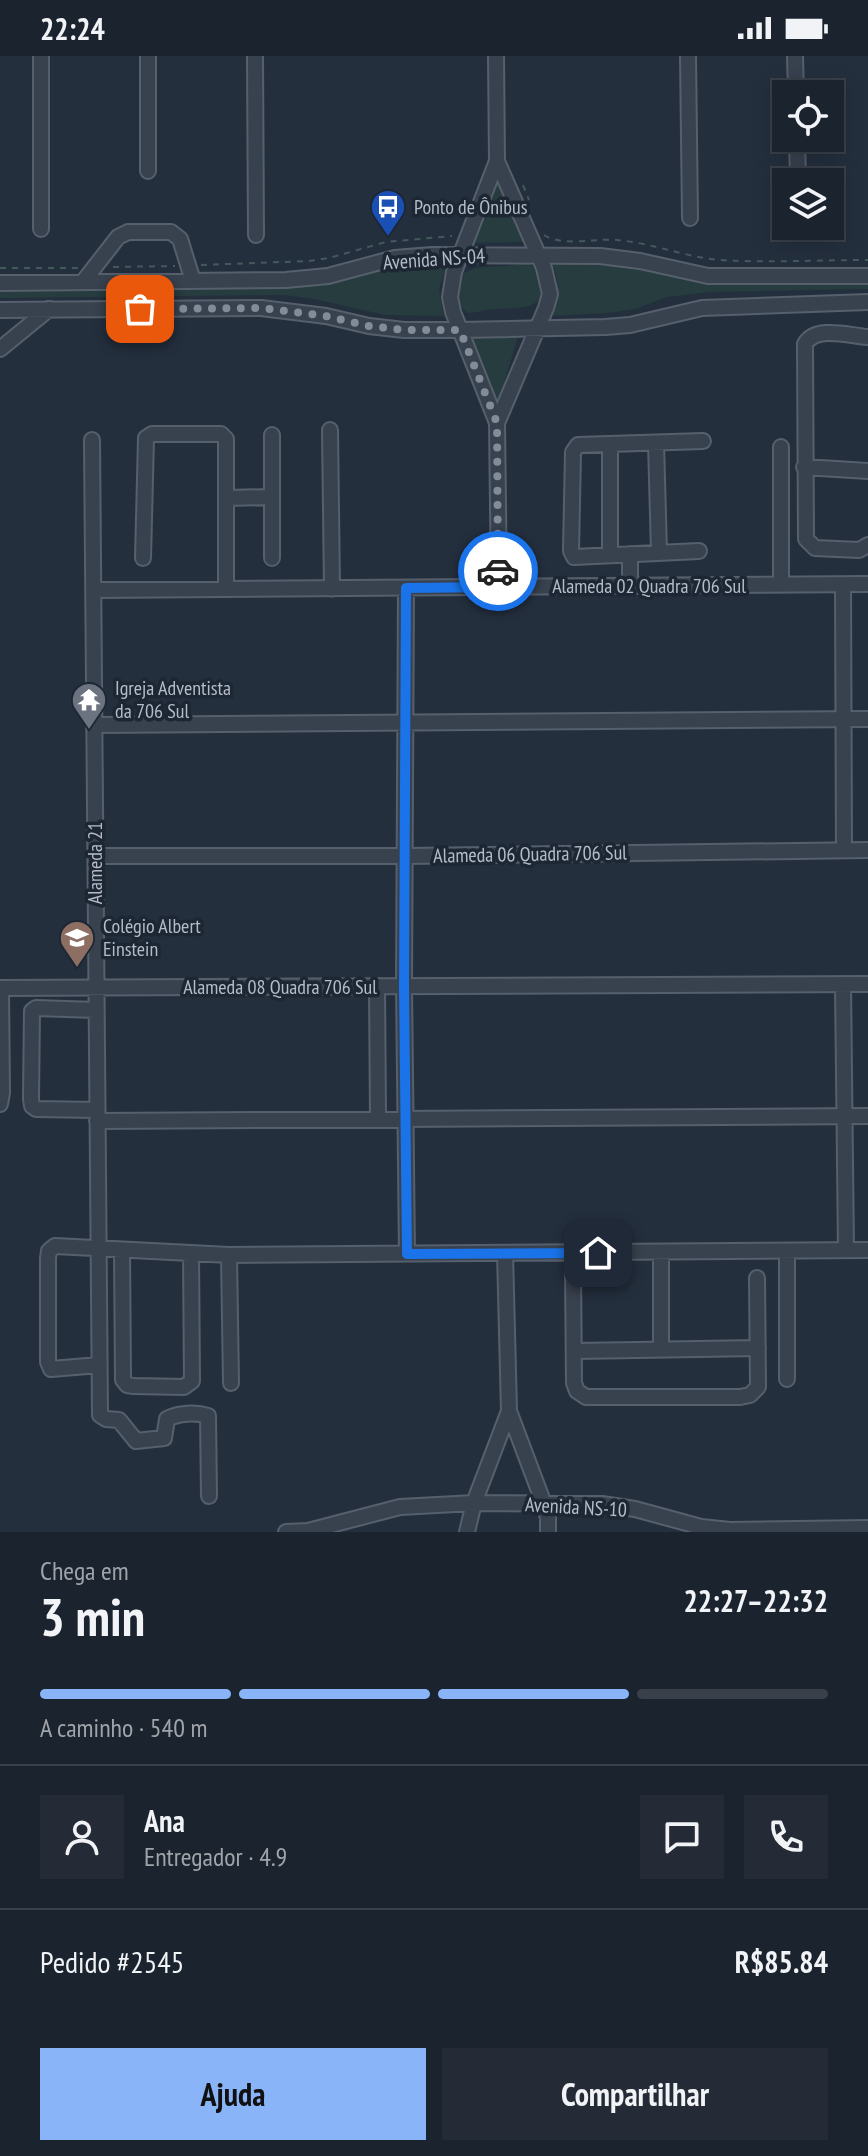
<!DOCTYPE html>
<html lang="pt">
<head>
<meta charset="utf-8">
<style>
	:root { --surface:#1b232e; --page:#242b36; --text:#f1f3f6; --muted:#a0a4aa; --line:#39404a; --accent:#8ab4f8 }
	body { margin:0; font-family:"PT Sans Narrow",sans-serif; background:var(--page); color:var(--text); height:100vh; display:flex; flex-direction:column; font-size:30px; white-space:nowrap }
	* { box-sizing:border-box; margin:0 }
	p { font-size:26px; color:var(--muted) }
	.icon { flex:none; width:44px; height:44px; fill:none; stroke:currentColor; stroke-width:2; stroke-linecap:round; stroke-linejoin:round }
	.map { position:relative; height:1476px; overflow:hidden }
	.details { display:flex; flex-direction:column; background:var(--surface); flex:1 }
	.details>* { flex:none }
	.tools { position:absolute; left:772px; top:24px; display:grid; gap:16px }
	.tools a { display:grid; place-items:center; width:72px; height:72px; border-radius:0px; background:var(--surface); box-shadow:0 4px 20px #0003,0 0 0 2px var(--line); font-size:40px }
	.pin { position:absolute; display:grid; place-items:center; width:68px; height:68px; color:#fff; margin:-34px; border-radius:16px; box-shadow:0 4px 12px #0006 }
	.courier { position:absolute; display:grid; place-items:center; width:80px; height:80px; margin:-40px; border:6px solid #1a73e8; border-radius:50%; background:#fff; color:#222; box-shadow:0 2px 10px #0007 }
	.head em { font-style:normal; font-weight:600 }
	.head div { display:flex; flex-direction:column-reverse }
	.head { display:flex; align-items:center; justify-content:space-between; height:136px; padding:0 40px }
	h1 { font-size:52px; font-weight:600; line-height:60px }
	.bar { display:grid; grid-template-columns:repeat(4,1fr); gap:12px 8px; align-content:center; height:96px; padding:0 40px }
	.bar i { height:10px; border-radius:6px; background:var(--line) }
	.bar .selected { background:var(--accent) }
	.bar p { grid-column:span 4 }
	.line { display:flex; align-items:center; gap:20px; padding:0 40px; border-top:2px solid var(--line) }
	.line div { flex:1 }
	.round { display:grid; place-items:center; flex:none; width:84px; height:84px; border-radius:0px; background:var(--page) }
	.cta { display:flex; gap:16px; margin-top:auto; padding:16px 40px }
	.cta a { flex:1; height:92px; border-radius:0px; background:var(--accent); color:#111; font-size:32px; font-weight:600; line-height:92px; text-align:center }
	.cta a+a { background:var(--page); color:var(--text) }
	.status { display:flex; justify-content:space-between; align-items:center; height:56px; padding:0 40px; background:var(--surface); direction:ltr }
	.status svg { height:22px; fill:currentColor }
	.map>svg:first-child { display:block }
	.green { fill:#263c3f }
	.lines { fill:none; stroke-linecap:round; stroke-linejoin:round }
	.minor-casing { stroke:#565f6c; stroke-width:18 }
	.path { stroke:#44595c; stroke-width:2; stroke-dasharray:6 6; stroke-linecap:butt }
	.minor { stroke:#38414e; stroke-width:14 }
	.done { stroke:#828b98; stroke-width:8; stroke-dasharray:0 14.4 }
	.route { stroke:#1a73e8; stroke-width:10 }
	.labels { text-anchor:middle; stroke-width:7; stroke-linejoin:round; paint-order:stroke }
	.poi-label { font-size:20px; fill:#b4bcc9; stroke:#1d2633; text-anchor:start }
	.street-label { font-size:20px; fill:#b4bcc9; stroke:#1d2633 }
</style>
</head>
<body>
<div class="status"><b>22:24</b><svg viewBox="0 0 49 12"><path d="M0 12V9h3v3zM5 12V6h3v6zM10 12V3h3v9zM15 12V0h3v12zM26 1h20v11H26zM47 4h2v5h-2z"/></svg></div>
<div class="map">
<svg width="868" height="1476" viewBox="0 0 868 1476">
	<rect width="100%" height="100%" fill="#242f3e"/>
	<path class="green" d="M497,108L526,186L467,187Z
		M551,205H605L868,223V233L709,236L667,241L635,253L607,257L550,260C550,250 556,243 557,233C559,223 554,214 551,205Z
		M447,206L439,234L444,260L385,259L314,243L284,239L0,242V231L250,229L388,207Z
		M524,206C532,209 538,214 541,223C553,260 504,250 486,254C480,255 474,257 468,257L458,249L455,225C476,202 497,216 524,206Z
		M519,277L500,341L495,343L490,341L469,278Z"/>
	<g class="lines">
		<defs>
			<path id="minor" d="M41,0V173
				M148,0V115
				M255,0L256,179
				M496,0L497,105L454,216L450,241L453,256L497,367L499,531
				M688,0L690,162
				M795,0L796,38
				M797,82L798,126
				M497,105L544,212L550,238L546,252L497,367
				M83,226L118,181L128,176H171L180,183L193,225
				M0,227L286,224L328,220L395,202L432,199L600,200L640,205L708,220H868
				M0,254L261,252L326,260L369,270L404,274H460L605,271L630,269L702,252L868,246
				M868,281C850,280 816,269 805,288L806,483L815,492L859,494L868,489
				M0,293L49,253
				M330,374L332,533
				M92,384L100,1359L106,1363L119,1364L136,1385L164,1382L167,1363C178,1357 196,1356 208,1360L209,1440
				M656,387L659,496
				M610,388V499
				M781,391V529
				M804,411L868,415
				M226,442L272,441
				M699,495L574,501L571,495L573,396L578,389L703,385
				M143,502L146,382L152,378H221L226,383V533
				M272,502V379
				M843,529L844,794
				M630,531V498
				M406,532L404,930L407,1198
				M94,534L868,528
				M95,669L868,663
				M95,800H406L868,794
				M843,928L846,1194
				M377,930L378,1062
				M96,954L36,952L32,955L31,1043L32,1050L36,1053L97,1054
				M0,1048L2,1037L1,932L868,928
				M97,1065L868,1060
				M122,1194L123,1324L127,1329L134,1330L184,1331L192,1325L191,1197
				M787,1195V1323
				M661,1196V1294
				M505,1197L509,1355L544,1448L548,1462V1476
				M229,1199L231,1327
				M573,1214L574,1327L577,1335L586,1341H740L750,1339L758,1331L757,1222
				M576,1295L758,1292
				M99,1309L51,1313L48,1306V1202L49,1195L55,1190L229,1199L868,1194
				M286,1476L308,1475L400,1451L474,1447L602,1448L635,1453L701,1471L730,1474L868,1472
				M467,1476L474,1447L509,1355"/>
		</defs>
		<use href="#minor" class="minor-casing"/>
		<path class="path" d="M523,129L529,144
			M544,179C563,191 595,182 617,184C652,187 685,201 720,204C769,207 819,204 868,204
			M201,209L309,205L329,202L386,186L452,180
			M113,211L175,210
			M0,212H79"/>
		<use href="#minor" class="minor"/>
	</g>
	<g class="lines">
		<path class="done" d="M140,253L261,252L326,260L369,270L404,274H460L497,367L498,515"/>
		<path class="route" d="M498,515L499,531L406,532L404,930L407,1198L598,1197"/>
	</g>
	<defs>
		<symbol id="bus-pin" viewBox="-11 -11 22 30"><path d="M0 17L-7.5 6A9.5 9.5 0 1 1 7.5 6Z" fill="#1a4fb4" stroke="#1d2633"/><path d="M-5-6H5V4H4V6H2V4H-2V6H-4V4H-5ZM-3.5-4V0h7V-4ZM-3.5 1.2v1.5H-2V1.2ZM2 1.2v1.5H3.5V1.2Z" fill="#fff"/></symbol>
		<symbol id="temple-pin" viewBox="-11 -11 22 30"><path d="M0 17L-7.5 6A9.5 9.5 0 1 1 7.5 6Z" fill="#6b7280" stroke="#1d2633"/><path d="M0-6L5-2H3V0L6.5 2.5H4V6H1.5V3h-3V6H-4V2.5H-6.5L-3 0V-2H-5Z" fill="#fff"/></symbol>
		<symbol id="school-pin" viewBox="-11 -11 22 30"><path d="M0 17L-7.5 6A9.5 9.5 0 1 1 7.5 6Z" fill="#8d6e63" stroke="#1d2633"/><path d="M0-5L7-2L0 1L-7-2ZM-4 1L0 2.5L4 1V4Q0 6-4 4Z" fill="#fff"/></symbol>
	</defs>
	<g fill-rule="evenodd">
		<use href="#bus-pin" x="368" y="131" width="40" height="54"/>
		<use href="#temple-pin" x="69" y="624" width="40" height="54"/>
		<use href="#school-pin" x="57" y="862" width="40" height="54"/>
	</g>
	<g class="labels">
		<g class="poi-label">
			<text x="414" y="158">Ponto de Ônibus</text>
			<text x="115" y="639">Igreja Adventista<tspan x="115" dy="23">da 706 Sul</tspan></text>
			<text x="103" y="877">Colégio Albert<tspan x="103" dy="23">Einstein</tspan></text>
		</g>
		<g class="street-label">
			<text transform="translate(434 203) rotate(-4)" y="7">Avenida NS-04</text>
			<text x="649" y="537">Alameda 02 Quadra 706 Sul</text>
			<text transform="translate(530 798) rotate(-1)" y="7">Alameda 06 Quadra 706 Sul</text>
			<text transform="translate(95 807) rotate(-90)" y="7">Alameda 21</text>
			<text x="280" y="938">Alameda 08 Quadra 706 Sul</text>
			<text transform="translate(576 1451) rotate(3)" y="7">Avenida NS-10</text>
		</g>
	</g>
</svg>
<div class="tools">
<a><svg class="icon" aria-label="locate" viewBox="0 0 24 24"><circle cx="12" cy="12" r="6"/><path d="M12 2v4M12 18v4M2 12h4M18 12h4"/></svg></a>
<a><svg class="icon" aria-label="layers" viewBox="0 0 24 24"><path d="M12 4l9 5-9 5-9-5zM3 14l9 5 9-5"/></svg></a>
</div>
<div class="pin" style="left:140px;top:253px;background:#ea580c"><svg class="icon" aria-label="bag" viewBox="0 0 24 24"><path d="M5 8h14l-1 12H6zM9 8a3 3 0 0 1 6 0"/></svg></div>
<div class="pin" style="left:598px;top:1197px;background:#1f2937"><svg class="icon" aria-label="home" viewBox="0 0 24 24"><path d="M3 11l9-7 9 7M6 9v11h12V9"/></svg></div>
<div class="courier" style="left:498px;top:515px"><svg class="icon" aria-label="car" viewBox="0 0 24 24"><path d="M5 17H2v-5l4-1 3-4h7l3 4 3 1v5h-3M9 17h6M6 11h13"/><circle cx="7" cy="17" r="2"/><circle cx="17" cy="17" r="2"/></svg></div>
</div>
<section class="details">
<div class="head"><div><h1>3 min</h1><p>Chega em</p></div><em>22:27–22:32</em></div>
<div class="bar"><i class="selected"></i><i class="selected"></i><i class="selected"></i><i></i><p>A caminho · 540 m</p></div>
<div class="line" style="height:144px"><a class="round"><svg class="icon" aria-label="person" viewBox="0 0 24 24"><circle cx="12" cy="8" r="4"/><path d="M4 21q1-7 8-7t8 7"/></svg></a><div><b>Ana</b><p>Entregador · 4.9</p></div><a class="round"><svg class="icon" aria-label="chat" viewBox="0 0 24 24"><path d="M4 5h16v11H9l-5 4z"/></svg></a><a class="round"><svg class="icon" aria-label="phone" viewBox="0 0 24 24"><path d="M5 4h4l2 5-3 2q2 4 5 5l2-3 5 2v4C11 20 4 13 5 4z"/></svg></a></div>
<div class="line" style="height:104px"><div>Pedido #2545</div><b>R$85.84</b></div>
<div class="cta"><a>Ajuda</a><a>Compartilhar</a></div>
</section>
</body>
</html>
